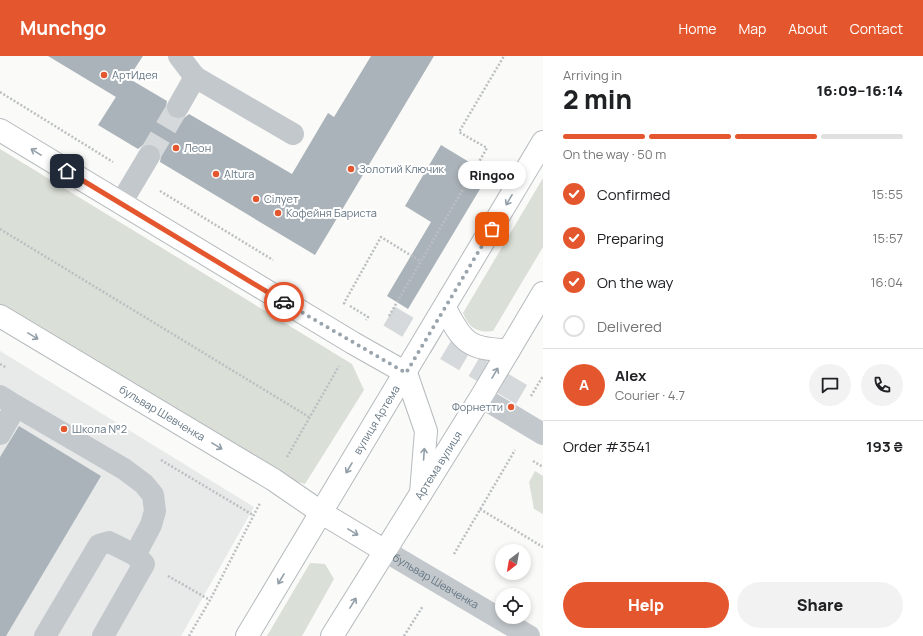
<!DOCTYPE html>
<html lang="en">
<head>
<meta charset="utf-8">
<style>
	:root { --surface:#fff; --page:#f2f2f2; --text:#202124; --muted:#757577; --line:#e0e0e0; --accent:#e4572e }
	body { margin:0; font-family:Manrope,sans-serif; background:var(--page); color:var(--text); height:100vh; display:flex; flex-direction:column; font-size:15px; white-space:nowrap }
	* { box-sizing:border-box; margin:0 }
	p { font-size:13px; color:var(--muted) }
	.icon { flex:none; width:22px; height:22px; fill:none; stroke:currentColor; stroke-width:2; stroke-linecap:round; stroke-linejoin:round }
	.map { position:relative; flex:1; overflow:hidden }
	.details { display:flex; flex-direction:column; background:var(--surface); width:380px }
	.details>* { flex:none }
	.needle { width:26px; rotate:211deg }
	.buttons { position:absolute; left:495px; top:488px; display:grid; gap:8px }
	.buttons a { display:grid; place-items:center; width:36px; height:36px; border-radius:50%; background:var(--surface); box-shadow:0 2px 6px #0003; font-size:20px }
	.pin { position:absolute; display:grid; place-items:center; width:34px; height:34px; color:#fff; margin:-17px; border-radius:8px; box-shadow:0 2px 6px #0006 }
	.courier { position:absolute; display:grid; place-items:center; width:40px; height:40px; margin:-20px; border:3px solid #e4572e; border-radius:50%; background:#fff; color:#222; box-shadow:0 1px 5px #0007 }
	.bubble { position:absolute; height:28px; border-radius:14px; background:var(--surface); box-shadow:0 2px 6px #0003; font-size:13px; font-weight:800; line-height:28px; text-align:center }
	.headline em { font-style:normal; font-weight:800 }
	.headline div { display:flex; flex-direction:column-reverse }
	.headline { display:flex; align-items:center; justify-content:space-between; height:68px; padding:0 20px }
	h1 { font-size:26px; font-weight:800; line-height:30px }
	.bar { display:grid; grid-template-columns:repeat(4,1fr); gap:6px 4px; align-content:center; height:48px; padding:0 20px }
	.bar i { height:5px; border-radius:3px; background:var(--line) }
	.bar .active { background:var(--accent) }
	.bar p { grid-column:span 4 }
	.line { display:flex; align-items:center; gap:10px; padding:0 20px; border-top:1px solid var(--line) }
	.line div { flex:1 }
	.round { display:grid; place-items:center; flex:none; width:42px; height:42px; border-radius:21px; background:var(--page) }
	ol { padding:0 20px; list-style:none }
	li { display:flex; align-items:center; gap:12px; height:44px }
	li p { margin-inline-start:auto }
	li .icon { padding:4px; border-radius:50%; background:var(--accent); color:#fff; stroke-width:4 }
	li:last-child { color:var(--muted) }
	li i { width:22px; height:22px; border:2px solid var(--line); border-radius:50% }
	.action { display:flex; gap:8px; margin-top:auto; padding:8px 20px }
	.action a { flex:1; height:46px; border-radius:24px; background:var(--accent); color:#fff; font-size:16px; font-weight:800; line-height:46px; text-align:center }
	.action a+a { background:var(--page); color:var(--text) }
	header { display:flex; align-items:center; gap:24px; box-sizing:border-box; height:56px; padding:0 20px; background:var(--accent); color:#fff }
	header strong { font-size:19px }
	nav { display:flex; gap:22px; margin-inline-start:auto; font-size:14px }
	main { display:flex; flex:1; min-height:0 }
	.map>svg:first-child { display:block }
	.built { fill:#e8e9e9 }
	.green { fill:#dadfd7 }
	.building { fill:#aab3b9 }
	.lines { fill:none; stroke-linecap:round; stroke-linejoin:round }
	.minor-tunnel { stroke:#d5d9db; stroke-width:22; stroke-dasharray:22 11; stroke-linecap:butt }
	.major-casing { stroke:#b5babe; stroke-width:24 }
	.path { stroke:#bbbfc2; stroke-width:2.5; stroke-dasharray:2 2; stroke-linecap:butt }
	.minor { stroke:#c3c8cc; stroke-width:22 }
	.major { stroke:#fff; stroke-width:22 }
	.oneway { stroke:#939fa8 }
	.done { stroke:#99a4ac; stroke-width:4; stroke-dasharray:0 7.2 }
	.route { stroke:#e4572e; stroke-width:5 }
	.poi-dot { fill:#e4572e; stroke:#fff; stroke-width:1.5 }
	.labels { text-anchor:middle; stroke-width:4; stroke-linejoin:round; paint-order:stroke }
	.poi-label { font-size:11px; fill:#657683; stroke:#fff; text-anchor:start }
	.street-label { font-size:11px; fill:#657683; stroke:#fff }
</style>
</head>
<body>
<header>
<strong>Munchgo</strong>
<nav><a>Home</a><a>Map</a><a>About</a><a>Contact</a></nav>
</header>
<main>
<div class="map">
<svg width="543" height="580" viewBox="0 0 543 580">
	<rect width="100%" height="100%" fill="#fafaf8"/>
	<path class="built" d="M0,295L254,451L181,580H0Z"/>
	<path class="green" d="M0,93L352,308L364,334L305,428L270,418L0,254Z
		M543,122V191L493,275C477,277 469,272 463,257Z
		M535,415L543,420V458L534,453L529,426Z
		M310,507L325,508L334,523L302,580H267Z"/>
	<path class="building" d="M48,0H143L116,41Z
		M371,0H434L315,199L160,106L161,100L160,94L156,90L149,88L143,89L138,93L98,69L128,22L167,45L166,51L167,57L172,62L178,63L184,62L189,58L292,118L328,57L334,61Z
		M441,89L489,118L408,253L387,240L431,166L405,150Z
		M19,370L101,420L6,580H0V401Z"/>
	<g class="lines">
		<path class="minor-tunnel" d="M149,100L178,51
			M389,260L529,343"/>
		<defs>
			<g id="major">
				<path d="M0,74L353,287L406,317L426,375L421,437"/>
				<path d="M445,252C462,286 469,294 509,294"/>
				<path id="s2" d="M0,260L274,424L322,457L385,495"/>
				<path id="s3" d="M247,580L543,86"/>
				<path id="s4" d="M332,580L481,341L543,237"/>
			</g>
		</defs>
		<use href="#major" class="major-casing"/>
		<path class="path" d="M0,36L113,106
			M160,135L273,204
			M0,173L309,361
			M345,248L344,247L381,181L420,205
			M350,250L368,261L366,264
			M389,260L487,92L459,76L504,0
			M0,308L7,312
			M531,340L543,320
			M287,401L339,310
			M161,404L253,459
			M533,405L543,411
			M480,453L543,491
			M454,498L515,394
			M168,520L210,544
			M189,580L210,544L260,447
			M404,580L423,550"/>
		<g class="minor">
			<path d="M179,0L195,21"/>
			<path d="M178,51L195,21L293,78"/>
			<path d="M121,147L149,100"/>
			<path d="M0,340L16,350L0,378"/>
			<path d="M481,341L543,378"/>
			<path d="M16,350L124,413L144,428L153,439L155,455L151,469L135,499"/>
			<path id="s1" d="M385,495L529,580"/>
			<path d="M45,580L99,489L109,486L135,499L144,508L103,580"/>
		</g>
		<use href="#major" class="major"/>
	</g>
	<defs><path id="oneway-shaft" d="M-6 0H5M1.5-3L5.5 0L1.5 3" fill="none" stroke-width="1.6" stroke-linecap="round" stroke-linejoin="round"/></defs>
	<g class="oneway">
		<use href="#oneway-shaft" transform="translate(36 96) rotate(-149)"/>
		<use href="#oneway-shaft" transform="translate(509 144) rotate(120)"/>
		<use href="#oneway-shaft" transform="translate(33 280) rotate(31)"/>
		<use href="#oneway-shaft" transform="translate(495 317) rotate(-60)"/>
		<use href="#oneway-shaft" transform="translate(217 390) rotate(31)"/>
		<use href="#oneway-shaft" transform="translate(424 398) rotate(-86)"/>
		<use href="#oneway-shaft" transform="translate(349 412) rotate(121)"/>
		<use href="#oneway-shaft" transform="translate(353 476) rotate(31)"/>
		<use href="#oneway-shaft" transform="translate(281 523) rotate(121)"/>
		<use href="#oneway-shaft" transform="translate(353 547) rotate(-58)"/>
	</g>
	<g class="lines">
		<path class="done" d="M284,246L406,317L492,173"/>
		<path class="route" d="M67,115L284,246"/>
	</g>
	<g class="poi-dot">
		<circle cx="104" cy="19" r="4"/>
		<circle cx="176" cy="92" r="4"/>
		<circle cx="351" cy="113" r="4"/>
		<circle cx="216" cy="118" r="4"/>
		<circle cx="256" cy="143" r="4"/>
		<circle cx="278" cy="157" r="4"/>
		<circle cx="511" cy="351" r="4"/>
		<circle cx="64" cy="373" r="4"/>
	</g>
	<g class="labels">
		<g class="poi-label">
			<text x="112" y="23">АртИдея</text>
			<text x="184" y="96">Леон</text>
			<text x="359" y="117">Золотий Ключик</text>
			<text x="224" y="122">Altura</text>
			<text x="264" y="147">Сілует</text>
			<text x="286" y="161">Кофейня Бариста</text>
			<text x="503" y="355" text-anchor="end">Форнетти</text>
			<text x="72" y="377">Школа №2</text>
		</g>
		<g class="street-label">
			<text dy="4" stroke="none"><textPath href="#s2" startOffset="189">бульвар Шевченка</textPath></text>
			<text dy="4" stroke="none"><textPath href="#s3" startOffset="252">вулиця Артема</textPath></text>
			<text dy="4" stroke="none"><textPath href="#s4" startOffset="201">Артема вулиця</textPath></text>
			<text dy="4" stroke="none"><textPath href="#s1" startOffset="59">бульвар Шевченка</textPath></text>
		</g>
	</g>
</svg>
<div class="buttons">
<a><svg class="needle" viewBox="-14 -14 28 28"><path d="M0-13l5 13h-10z" fill="#e53935"/><path d="M0 13l5-13h-10z" fill="#757577"/></svg></a>
<a><svg class="icon" aria-label="locate" viewBox="0 0 24 24"><circle cx="12" cy="12" r="6"/><path d="M12 2v4M12 18v4M2 12h4M18 12h4"/></svg></a>
</div>
<div class="pin" style="left:492px;top:173px;background:#ea580c"><svg class="icon" aria-label="bag" viewBox="0 0 24 24"><path d="M5 8h14l-1 12H6zM9 8a3 3 0 0 1 6 0"/></svg></div>
<div class="pin" style="left:67px;top:115px;background:#1f2937"><svg class="icon" aria-label="home" viewBox="0 0 24 24"><path d="M3 11l9-7 9 7M6 9v11h12V9"/></svg></div>
<div class="courier" style="left:284px;top:246px"><svg class="icon" aria-label="car" viewBox="0 0 24 24"><path d="M5 17H2v-5l4-1 3-4h7l3 4 3 1v5h-3M9 17h6M6 11h13"/><circle cx="7" cy="17" r="2"/><circle cx="17" cy="17" r="2"/></svg></div>
<div class="bubble" style="left:458px;top:105px;width:68px">Ringoo</div>
</div>
<section class="details">
<div class="headline"><div><h1>2 min</h1><p>Arriving in</p></div><em>16:09–16:14</em></div>
<div class="bar"><i class="active"></i><i class="active"></i><i class="active"></i><i></i><p>On the way · 50 m</p></div>
<ol>
<li><svg class="icon" aria-label="check" viewBox="0 0 24 24"><path d="M5 12l5 5 9-10"/></svg>Confirmed<p>15:55</p></li>
<li><svg class="icon" aria-label="check" viewBox="0 0 24 24"><path d="M5 12l5 5 9-10"/></svg>Preparing<p>15:57</p></li>
<li><svg class="icon" aria-label="check" viewBox="0 0 24 24"><path d="M5 12l5 5 9-10"/></svg>On the way<p>16:04</p></li>
<li><i></i>Delivered</li>
</ol>
<div class="line" style="height:72px"><b class="round" style="background:var(--accent);color:#fff">A</b><div><b>Alex</b><p>Courier · 4.7</p></div><a class="round"><svg class="icon" aria-label="chat" viewBox="0 0 24 24"><path d="M4 5h16v11H9l-5 4z"/></svg></a><a class="round"><svg class="icon" aria-label="phone" viewBox="0 0 24 24"><path d="M5 4h4l2 5-3 2q2 4 5 5l2-3 5 2v4C11 20 4 13 5 4z"/></svg></a></div>
<div class="line" style="height:52px"><div>Order #3541</div><b>193 ₴</b></div>
<div class="action"><a>Help</a><a>Share</a></div>
</section>
</main>
</body>
</html>
